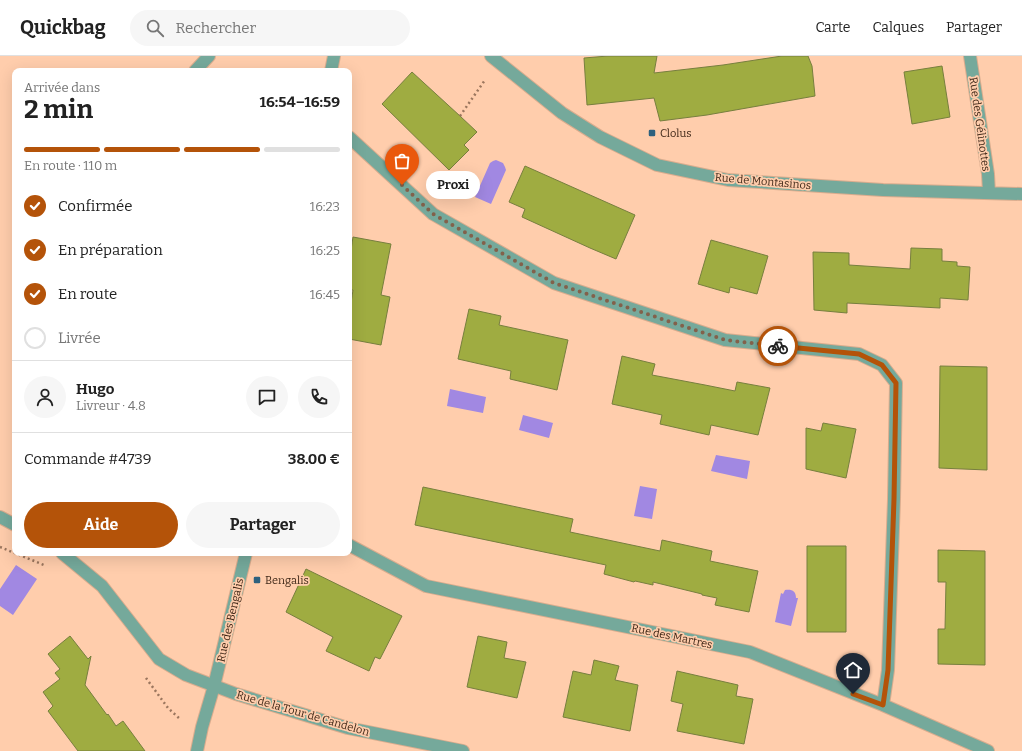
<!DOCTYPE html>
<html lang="fr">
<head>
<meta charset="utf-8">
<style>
	:root { --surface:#fff; --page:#f6f6f6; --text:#222; --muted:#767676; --line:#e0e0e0; --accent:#b45309 }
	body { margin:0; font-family:Bitter,serif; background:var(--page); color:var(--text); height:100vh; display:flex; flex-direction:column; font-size:15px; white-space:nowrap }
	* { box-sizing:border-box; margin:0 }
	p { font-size:13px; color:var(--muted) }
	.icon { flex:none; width:22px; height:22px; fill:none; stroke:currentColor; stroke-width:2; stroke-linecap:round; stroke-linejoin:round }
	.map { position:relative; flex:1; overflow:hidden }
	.details { position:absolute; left:12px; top:12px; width:340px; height:488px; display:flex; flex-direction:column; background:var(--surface); border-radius:8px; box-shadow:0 4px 16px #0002 }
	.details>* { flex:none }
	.pin { position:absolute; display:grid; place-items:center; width:34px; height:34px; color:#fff; margin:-41px -17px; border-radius:50% 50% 50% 0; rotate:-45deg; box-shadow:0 0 4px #0007 }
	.pin .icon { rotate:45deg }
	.courier { position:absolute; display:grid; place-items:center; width:40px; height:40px; margin:-20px; border:3px solid #b45309; border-radius:50%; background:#fff; color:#222; box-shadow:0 1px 5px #0007 }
	.bubble { position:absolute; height:28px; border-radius:14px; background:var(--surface); box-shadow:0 4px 16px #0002; font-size:13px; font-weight:700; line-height:28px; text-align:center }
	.summary em { font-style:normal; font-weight:700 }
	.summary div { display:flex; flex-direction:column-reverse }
	.summary { display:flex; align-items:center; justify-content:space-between; height:68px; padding:0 12px }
	h1 { font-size:26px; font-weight:700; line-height:30px }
	.bar { display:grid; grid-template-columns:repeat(4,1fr); gap:6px 4px; align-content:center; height:48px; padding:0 12px }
	.bar i { height:5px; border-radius:3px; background:var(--line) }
	.bar .current { background:var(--accent) }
	.bar p { grid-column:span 4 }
	.line { display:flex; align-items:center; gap:10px; padding:0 12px; border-top:1px solid var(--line) }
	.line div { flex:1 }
	.round { display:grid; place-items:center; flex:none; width:42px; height:42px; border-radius:21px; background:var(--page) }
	ol { padding:0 12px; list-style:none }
	li { display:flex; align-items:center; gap:12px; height:44px }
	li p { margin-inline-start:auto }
	li .icon { padding:4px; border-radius:50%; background:var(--accent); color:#fff; stroke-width:4 }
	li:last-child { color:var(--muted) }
	li i { width:22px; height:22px; border:2px solid var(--line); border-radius:50% }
	.button { display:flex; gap:8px; margin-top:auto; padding:8px 12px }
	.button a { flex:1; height:46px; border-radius:24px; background:var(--accent); color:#fff; font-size:16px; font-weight:700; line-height:46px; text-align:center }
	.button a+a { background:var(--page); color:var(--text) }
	header { display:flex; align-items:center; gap:24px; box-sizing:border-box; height:56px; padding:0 20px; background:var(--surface); border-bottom:1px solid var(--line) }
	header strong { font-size:19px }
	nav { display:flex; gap:22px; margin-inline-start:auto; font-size:14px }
	.search { width:280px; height:36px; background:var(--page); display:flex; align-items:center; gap:10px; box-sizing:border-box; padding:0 14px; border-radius:22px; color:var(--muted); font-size:15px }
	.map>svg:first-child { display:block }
	.water { fill:#a188e2 }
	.building { fill:#9fac41; stroke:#777f3e }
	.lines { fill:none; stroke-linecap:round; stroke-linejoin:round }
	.minor-casing { stroke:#d9ac8e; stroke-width:14 }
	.path { stroke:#9b765e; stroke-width:2.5; stroke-dasharray:2 3; stroke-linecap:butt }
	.minor { stroke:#75a99b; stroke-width:12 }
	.done { stroke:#82614b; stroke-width:4; stroke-dasharray:0 7.2 }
	.route { stroke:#b45309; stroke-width:5 }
	.poi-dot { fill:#2e617e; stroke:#ffcdac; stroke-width:1.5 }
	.labels { text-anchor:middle; stroke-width:3.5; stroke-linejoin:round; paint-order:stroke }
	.street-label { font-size:11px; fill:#3f2717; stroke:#ffcdac }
	.poi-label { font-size:11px; fill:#3f2717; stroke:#ffcdac; text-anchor:start }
</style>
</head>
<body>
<header>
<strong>Quickbag</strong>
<div class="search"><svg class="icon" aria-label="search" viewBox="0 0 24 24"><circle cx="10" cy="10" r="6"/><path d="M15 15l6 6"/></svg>Rechercher</div>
<nav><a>Carte</a><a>Calques</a><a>Partager</a></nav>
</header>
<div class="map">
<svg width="1022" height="695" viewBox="0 0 1022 695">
	<rect width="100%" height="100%" fill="#ffcdac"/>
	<path class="water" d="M496,104L503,107L505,111L506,114L491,148L475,141L490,107L493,105Z
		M450,333L486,341L483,357L447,350Z
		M523,359L553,367L549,382L519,374Z
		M716,399L750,405L747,423L711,415Z
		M640,430L657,433L652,463L634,460Z
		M16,509L37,523L13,559L0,550V533Z
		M785,534C792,533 796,535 796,542H798L791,570L775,566L781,537L783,538Z"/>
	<path class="building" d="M608,0H657L654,17L723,9L782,0H808L812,10L815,40L707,59L660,65L654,42L587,49L584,2Z
		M942,10L950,61L912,68L904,16Z
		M412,16L460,60L477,76L464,89L469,94L449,114L382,48Z
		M525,110L635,159L616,203L590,192L522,161L525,153L509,146Z
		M353,181L391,188L381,239L390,241L381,289L349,283V260L353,234H349V207Z
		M711,184L768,200L757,238L730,231L729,237L698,228Z
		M911,192L942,193V205L957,206V210L970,211L968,244L940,242V252L847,247V257L814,254L813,196L849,197V209L910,213Z
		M469,253L501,260L499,269L568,284L557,334L510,323L511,315L458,303Z
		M622,300L655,308L652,319L705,329L735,335L737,326L770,332L758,379L711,369L709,379L660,368L662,359L612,348Z
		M940,310L987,311V414L939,412Z
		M823,367L856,373L846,422L806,413V372L821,375Z
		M423,431L573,463L570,476L660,495L662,484L712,495L710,505L758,515L749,556L715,549L717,542L702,539V538L653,526V529L635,525L634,526L604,518L606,509L415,469Z
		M807,490H846V576H807Z
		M938,494L985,495V609L938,608V573H945L946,526H938Z
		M306,513L402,560L380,603L375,601L369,615L326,595L333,581L286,556Z
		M70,580L88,603L91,600L85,629L107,659L108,658L116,670L123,665L145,695H78L48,655L53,650L43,636L60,623L55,617L60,613L48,598Z
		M478,580L507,586L504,602L526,606L517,642L467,631Z
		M594,604L619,610L615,624L638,629L630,675L563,661L573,615L591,619Z
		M677,615L738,629L736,640L753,643L744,688L677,675L683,648L671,645Z"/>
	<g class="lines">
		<defs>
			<path id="minor" d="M491,0L562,57L600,81L657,109L728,124L883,134L1022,138
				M970,0L988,118L989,137
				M195,15L209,0
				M331,15L334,0
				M349,81L433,158L554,227L725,284L859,298L882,309L896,327L894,443L888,614L883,649
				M0,461L15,469
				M349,489L426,530L750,596L883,649L988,695
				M62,497L102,530L159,603L186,619L236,638L348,672L463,695
				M197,695L202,671L214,630L246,497"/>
		</defs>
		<use href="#minor" class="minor-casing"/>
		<path class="path" d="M460,60L485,24
			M0,491L44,509
			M146,622L168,652L181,664"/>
		<use href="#minor" class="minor"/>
	</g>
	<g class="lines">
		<path class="done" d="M402,129L433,158L554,227L725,284L778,290"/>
		<path class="route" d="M778,290L859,298L882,309L896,327L894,443L888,614L883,649L853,638"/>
	</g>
	<g class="poi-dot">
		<rect x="648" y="73" width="8" height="8" rx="2"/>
		<rect x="253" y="520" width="8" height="8" rx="2"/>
	</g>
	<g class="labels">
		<g class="street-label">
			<text transform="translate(980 68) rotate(82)" y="4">Rue des Gélinottes</text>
			<text transform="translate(763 125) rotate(5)" y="4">Rue de Montasinos</text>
			<text transform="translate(230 564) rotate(-77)" y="4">Rue des Bengalis</text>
			<text transform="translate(672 580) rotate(12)" y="4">Rue des Martres</text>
			<text transform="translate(303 657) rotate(16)" y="4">Rue de la Tour de Candelon</text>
		</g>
		<g class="poi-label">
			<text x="660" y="81">Clolus</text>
			<text x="265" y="528">Bengalis</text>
		</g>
	</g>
</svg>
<div class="pin" style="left:402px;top:129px;background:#ea580c"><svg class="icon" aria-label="bag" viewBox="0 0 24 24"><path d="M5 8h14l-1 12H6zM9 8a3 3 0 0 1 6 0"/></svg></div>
<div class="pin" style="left:853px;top:638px;background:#1f2937"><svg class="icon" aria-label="home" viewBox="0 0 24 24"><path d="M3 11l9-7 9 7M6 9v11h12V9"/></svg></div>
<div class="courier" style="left:778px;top:290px"><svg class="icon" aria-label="bike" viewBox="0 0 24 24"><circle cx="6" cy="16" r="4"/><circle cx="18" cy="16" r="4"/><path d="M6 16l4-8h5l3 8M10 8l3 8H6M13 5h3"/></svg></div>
<div class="bubble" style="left:426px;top:115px;width:54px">Proxi</div>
<section class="details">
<div class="summary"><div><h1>2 min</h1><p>Arrivée dans</p></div><em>16:54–16:59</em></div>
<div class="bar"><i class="current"></i><i class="current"></i><i class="current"></i><i></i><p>En route · 110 m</p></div>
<ol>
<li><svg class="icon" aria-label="check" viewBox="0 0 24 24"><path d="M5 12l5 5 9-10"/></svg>Confirmée<p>16:23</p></li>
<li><svg class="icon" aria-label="check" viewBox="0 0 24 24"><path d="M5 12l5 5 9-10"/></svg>En préparation<p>16:25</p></li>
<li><svg class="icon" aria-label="check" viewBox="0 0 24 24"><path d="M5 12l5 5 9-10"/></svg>En route<p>16:45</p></li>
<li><i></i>Livrée</li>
</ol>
<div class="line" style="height:72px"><a class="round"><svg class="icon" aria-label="person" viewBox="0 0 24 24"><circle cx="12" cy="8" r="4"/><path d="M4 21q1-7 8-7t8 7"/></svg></a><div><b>Hugo</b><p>Livreur · 4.8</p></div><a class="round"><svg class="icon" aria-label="chat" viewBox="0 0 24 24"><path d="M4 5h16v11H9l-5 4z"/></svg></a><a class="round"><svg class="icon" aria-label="phone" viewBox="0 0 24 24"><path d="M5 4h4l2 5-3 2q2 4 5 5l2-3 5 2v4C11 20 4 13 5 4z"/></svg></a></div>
<div class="line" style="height:52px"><div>Commande #4739</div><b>38.00 €</b></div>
<div class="button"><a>Aide</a><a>Partager</a></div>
</section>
</div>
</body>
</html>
